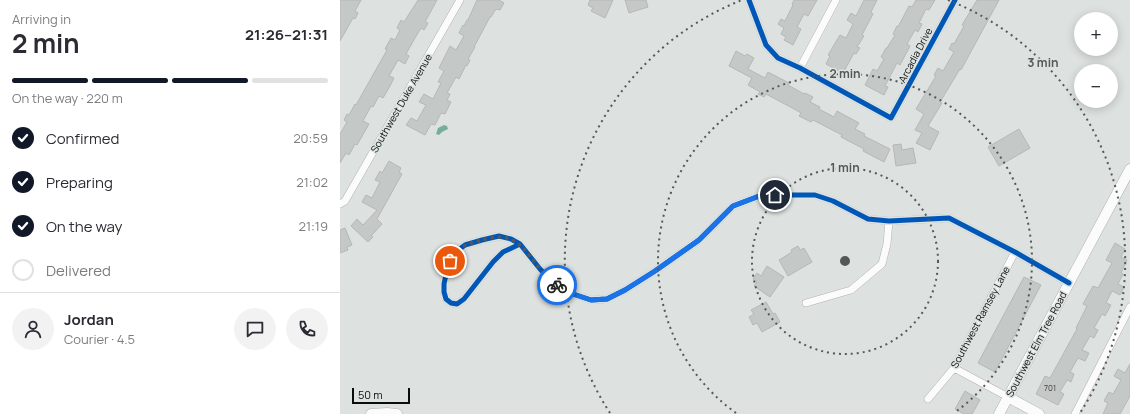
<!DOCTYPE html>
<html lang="en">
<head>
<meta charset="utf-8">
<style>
	:root { --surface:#fff; --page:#f2f2f3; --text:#2b2b33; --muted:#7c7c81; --line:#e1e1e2; --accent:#111827 }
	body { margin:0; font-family:Manrope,sans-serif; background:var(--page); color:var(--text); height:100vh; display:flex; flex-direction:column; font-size:15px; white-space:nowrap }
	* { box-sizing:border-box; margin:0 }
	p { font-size:13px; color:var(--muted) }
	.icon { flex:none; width:22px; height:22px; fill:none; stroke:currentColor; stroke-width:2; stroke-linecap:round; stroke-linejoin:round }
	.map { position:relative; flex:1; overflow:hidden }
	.sheet { display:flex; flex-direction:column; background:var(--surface); width:340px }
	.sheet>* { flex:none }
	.buttons { position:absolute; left:734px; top:12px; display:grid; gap:8px }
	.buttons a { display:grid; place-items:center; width:44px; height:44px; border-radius:50%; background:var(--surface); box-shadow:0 2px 10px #0003; font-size:20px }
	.scale { position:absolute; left:12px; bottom:10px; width:58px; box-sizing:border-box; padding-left:4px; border:2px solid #0b0d0c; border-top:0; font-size:11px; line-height:14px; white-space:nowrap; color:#0b0d0c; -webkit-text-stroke:3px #dce3e0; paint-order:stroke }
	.pin { position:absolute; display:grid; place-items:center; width:34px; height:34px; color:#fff; margin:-17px; border:2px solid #fff; border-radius:50%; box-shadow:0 1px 4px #0007 }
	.courier { position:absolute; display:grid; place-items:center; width:40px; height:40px; margin:-20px; border:3px solid #1a73e8; border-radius:50%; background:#fff; color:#222; box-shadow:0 1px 5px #0007 }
	.headline em { font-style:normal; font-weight:700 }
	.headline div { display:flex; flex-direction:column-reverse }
	.headline { display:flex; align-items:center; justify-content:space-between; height:68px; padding:0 12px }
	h1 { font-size:26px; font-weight:700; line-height:30px }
	.bar { display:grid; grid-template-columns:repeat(4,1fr); gap:6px 4px; align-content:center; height:48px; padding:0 12px }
	.bar i { height:5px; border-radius:3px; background:var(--line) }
	.bar .on { background:var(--accent) }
	.bar p { grid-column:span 4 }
	.line { display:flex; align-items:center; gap:10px; padding:0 12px; border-top:1px solid var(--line) }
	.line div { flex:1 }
	.round { display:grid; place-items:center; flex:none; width:42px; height:42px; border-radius:21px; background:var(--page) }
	ol { padding:0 12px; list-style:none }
	li { display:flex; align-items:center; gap:12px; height:44px }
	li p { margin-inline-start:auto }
	li .icon { padding:4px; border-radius:50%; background:var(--accent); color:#fff; stroke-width:4 }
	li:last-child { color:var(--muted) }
	li i { width:22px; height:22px; border:2px solid var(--line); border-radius:50% }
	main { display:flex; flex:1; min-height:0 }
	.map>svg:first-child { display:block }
	.water { fill:#78ae99 }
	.building { fill:#c4c8c6; stroke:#b5b8b7 }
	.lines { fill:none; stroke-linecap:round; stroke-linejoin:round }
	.street-casing { stroke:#b0b3b2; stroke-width:8 }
	.secondary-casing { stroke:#b0b3b2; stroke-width:11 }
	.street { stroke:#fafbfa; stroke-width:7 }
	.secondary { stroke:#fafbfa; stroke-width:10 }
	.cycleway-casing { stroke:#dce3e0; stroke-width:8 }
	.cycleway { stroke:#0057b8; stroke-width:5 }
	.done { stroke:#545856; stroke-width:4; stroke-dasharray:0 7.2 }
	.route { stroke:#1a73e8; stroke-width:5 }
	.ring { fill:none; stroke:#545856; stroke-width:2; stroke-dasharray:2 4 }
	.labels { text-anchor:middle; stroke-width:3; stroke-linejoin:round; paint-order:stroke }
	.number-label { font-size:8px; fill:#393c3a }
	.street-label { font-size:10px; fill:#0b0d0c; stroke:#dce3e0 }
	.centre { fill:#545856; stroke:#dce3e0; stroke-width:2 }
	.ring-label { font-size:12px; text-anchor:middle; font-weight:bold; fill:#545856; stroke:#dce3e0; stroke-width:3; stroke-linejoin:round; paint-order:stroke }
</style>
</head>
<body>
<main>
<section class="sheet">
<div class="headline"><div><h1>2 min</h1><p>Arriving in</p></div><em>21:26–21:31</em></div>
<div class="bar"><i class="on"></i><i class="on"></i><i class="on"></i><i></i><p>On the way · 220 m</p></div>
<ol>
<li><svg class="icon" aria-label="check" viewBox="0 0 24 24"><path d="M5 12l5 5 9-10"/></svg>Confirmed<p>20:59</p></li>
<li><svg class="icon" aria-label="check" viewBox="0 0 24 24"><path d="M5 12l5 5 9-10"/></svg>Preparing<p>21:02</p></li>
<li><svg class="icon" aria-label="check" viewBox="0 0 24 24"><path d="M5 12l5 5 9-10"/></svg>On the way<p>21:19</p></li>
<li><i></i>Delivered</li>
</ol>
<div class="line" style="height:72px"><a class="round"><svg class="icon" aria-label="person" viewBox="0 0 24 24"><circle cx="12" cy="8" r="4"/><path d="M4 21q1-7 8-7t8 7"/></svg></a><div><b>Jordan</b><p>Courier · 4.5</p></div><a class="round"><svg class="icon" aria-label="chat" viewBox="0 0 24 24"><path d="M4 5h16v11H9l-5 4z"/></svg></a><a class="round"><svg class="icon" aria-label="phone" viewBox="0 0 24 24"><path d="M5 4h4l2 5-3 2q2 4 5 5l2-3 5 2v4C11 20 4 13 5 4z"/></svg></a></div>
</section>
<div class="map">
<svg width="790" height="414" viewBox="0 0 790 414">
	<rect width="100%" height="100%" fill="#dde2e0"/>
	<path class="water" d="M104,125L107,126L108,129L102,132L99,135L96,134L98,128Z"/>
	<path class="building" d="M0,0H21L15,11L18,13L15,19L13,18L0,41Z
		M78,0H97L85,22L88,23L84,30L81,28L75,38L66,54L69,56L65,64L58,60L49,76L54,78L50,86L43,98L39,96L33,107L31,106L23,121L29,124L17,145L15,144L9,155L6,153L0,163V134L7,122L4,120L7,114L9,115L15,104L16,105L47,50L45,49L51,38L55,40L60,30L57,28L61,20L64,22Z
		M137,0H159L164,3L160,10L156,9L151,17H150L134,47H135L128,59L130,60L127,66L126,65L119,79L116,77L107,93L110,94L107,100L111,102L105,114L101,113L95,125L91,124L85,135L66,125L71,118L77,121L86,105L79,102L84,94L93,99L101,83L98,82L104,71L99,68L110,46L116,50L124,36L119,33L123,25L124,26L127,20H128Z
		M250,0H273L265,18L251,11L253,8L248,5Z
		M285,0H306L308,7L289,13Z
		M454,0H477L468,16L464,14L457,27L461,29L453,45L444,40L446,37L441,34L444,28L438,24L441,19L445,21L453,5L452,4Z
		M524,0H537L531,12L533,14L522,35L524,36L517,47L520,48L516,54L514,53L503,73L486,64L490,56L488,55L500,35L506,38L513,24L507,20L511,13L516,16Z
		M576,0H595L589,10L586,9L579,23L582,24L578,32L575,30L567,44L570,46L560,65L557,63L545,86L548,87L544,95L525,85L533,69L537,71L544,59L541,57L546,48H547L555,35L553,34L557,26L558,27L569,6L572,7Z
		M637,0H659L621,70L620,69L600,102L602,103L588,126L599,132L590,150L576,143L582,133L575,130L584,114L576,109L596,76L594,75L598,68L603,71L614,52L609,49L612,43L614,44L624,26L622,25Z
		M396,51L405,56L407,54L414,58L408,69L425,78L428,72L449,83L448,85L464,94L465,93L473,97L470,102L480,107L479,109L494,117L497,111L519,123L515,129L525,134L524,136L550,149L544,162L523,151L524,149L501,137L502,135L473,120L471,122L459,116L461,113L456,110L426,94L424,97L418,94L420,92L408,85L412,78L389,66Z
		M679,129L690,148L659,166L648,147Z
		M561,144L562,150L573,148L576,163L556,166L553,145Z
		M49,161L61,168L59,172L62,174L37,219L42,224L31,236L33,237L28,242L11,226L17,219L23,225L37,210L22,202L26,195L32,198L40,182L35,180L40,171L42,173Z
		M5,228L12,245L7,247L8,250L0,253V230Z
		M775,243L785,249L781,257L787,260L781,273L783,274L778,284L784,287L780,295L772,291L766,303L771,305L765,316L762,314L754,328L758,330L754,338L750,336L742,350L749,353L745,361L738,358L730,372L734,374L731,382L727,380L720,392L724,394L718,405L696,394L705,376L710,378L737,329L736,328L747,306L743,304L753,286L758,288L772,263L766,260Z
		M458,246L460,250L464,248L472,262L448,276L439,260L452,252L451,250Z
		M427,266L444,277L430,297L414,286L417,282L413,279L417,273L421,276Z
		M684,277L701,285L655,372L638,363Z
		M426,302L433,314L435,313L440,322L422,332L417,323L413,325L409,317L414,314L411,310Z
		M790,364V396L780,414H763L768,403L764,401L769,392L773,394L781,380L774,376L778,369L785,373Z
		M625,391L640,400L632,414H624L615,409Z"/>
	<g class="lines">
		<defs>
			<path id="street" d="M409,0L426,45L438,58L460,68L551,118L615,0
				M460,68L496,0
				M0,204L5,201L120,0
				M180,244L163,252L153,262L124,299L117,304L111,303L106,299L104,292V284L107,270L110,261L117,251L125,245L142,240L159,236L171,239L180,244L200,269L213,282L233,294L251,300L267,299L285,290L315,271L359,240L393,206L422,195H475L493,201L528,219L549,221L609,218L675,252L729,283
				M466,303L511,290L542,264L547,244L549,221
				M614,368L668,397
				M588,399L614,368L675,252
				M735,414L790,307"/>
			<path id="secondary" d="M668,397L699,414
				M31,414L47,413L57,414
				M659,414L790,169"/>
		</defs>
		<use href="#street" class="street-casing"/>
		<use href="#secondary" class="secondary-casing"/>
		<use href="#street" class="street"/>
		<use href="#secondary" class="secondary"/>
		<defs>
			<path id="cycleway" d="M409,0L426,45L438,58L460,68L551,118L615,0
				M180,244L163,252L153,262L124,299L117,304L111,303L106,299L104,292V284L107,270L110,261L117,251L125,245L142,240L159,236L171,239L180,244L200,269L213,282L233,294L251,300L267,299L285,290L315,271L359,240L393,206L422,195H475L493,201L528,219L549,221L609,218L675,252L729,283"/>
		</defs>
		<use href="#cycleway" class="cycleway-casing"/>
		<use href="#cycleway" class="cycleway"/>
	</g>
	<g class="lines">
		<path class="done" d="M110,261C112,258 114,254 117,251C123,245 134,242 142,240C147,239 155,236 160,237C187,238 196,273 217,285"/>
		<path class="route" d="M217,285L233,294L251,300L267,299L285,290L315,271L359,240L393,206L422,195H435"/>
	</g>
	<g class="ring">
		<circle cx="505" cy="261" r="93"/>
		<path d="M396 413A187 187 0 1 1 614 413"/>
		<path d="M270 413A280 280 0 0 1 402 0M608 0A280 280 0 0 1 740 413"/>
	</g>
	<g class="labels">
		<g class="number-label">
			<text x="710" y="391">701</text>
		</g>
		<g class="street-label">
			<text transform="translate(575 55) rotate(-62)" y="4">Arcadia Drive</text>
			<text transform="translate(61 103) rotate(-60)" y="4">Southwest Duke Avenue</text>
			<text transform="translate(640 317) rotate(-62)" y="4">Southwest Ramsey Lane</text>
			<text transform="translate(696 344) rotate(-62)" y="4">Southwest Elm Tree Road</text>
		</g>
	</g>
	<circle cx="505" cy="261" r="6" class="centre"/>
	<g class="ring-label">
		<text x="703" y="67">3 min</text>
		<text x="505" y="78">2 min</text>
		<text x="505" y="172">1 min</text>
	</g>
</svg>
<div class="buttons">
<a>+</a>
<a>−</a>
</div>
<div class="scale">50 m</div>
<div class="pin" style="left:110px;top:261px;background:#ea580c"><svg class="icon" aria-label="bag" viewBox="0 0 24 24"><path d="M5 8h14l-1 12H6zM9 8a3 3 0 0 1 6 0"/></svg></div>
<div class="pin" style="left:435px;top:195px;background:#1f2937"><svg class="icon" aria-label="home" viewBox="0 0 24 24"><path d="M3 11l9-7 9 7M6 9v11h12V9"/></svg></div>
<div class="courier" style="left:217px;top:285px"><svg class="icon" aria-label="bike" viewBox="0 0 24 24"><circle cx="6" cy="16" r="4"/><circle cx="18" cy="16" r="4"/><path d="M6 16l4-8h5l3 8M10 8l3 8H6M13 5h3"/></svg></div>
</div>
</main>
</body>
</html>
